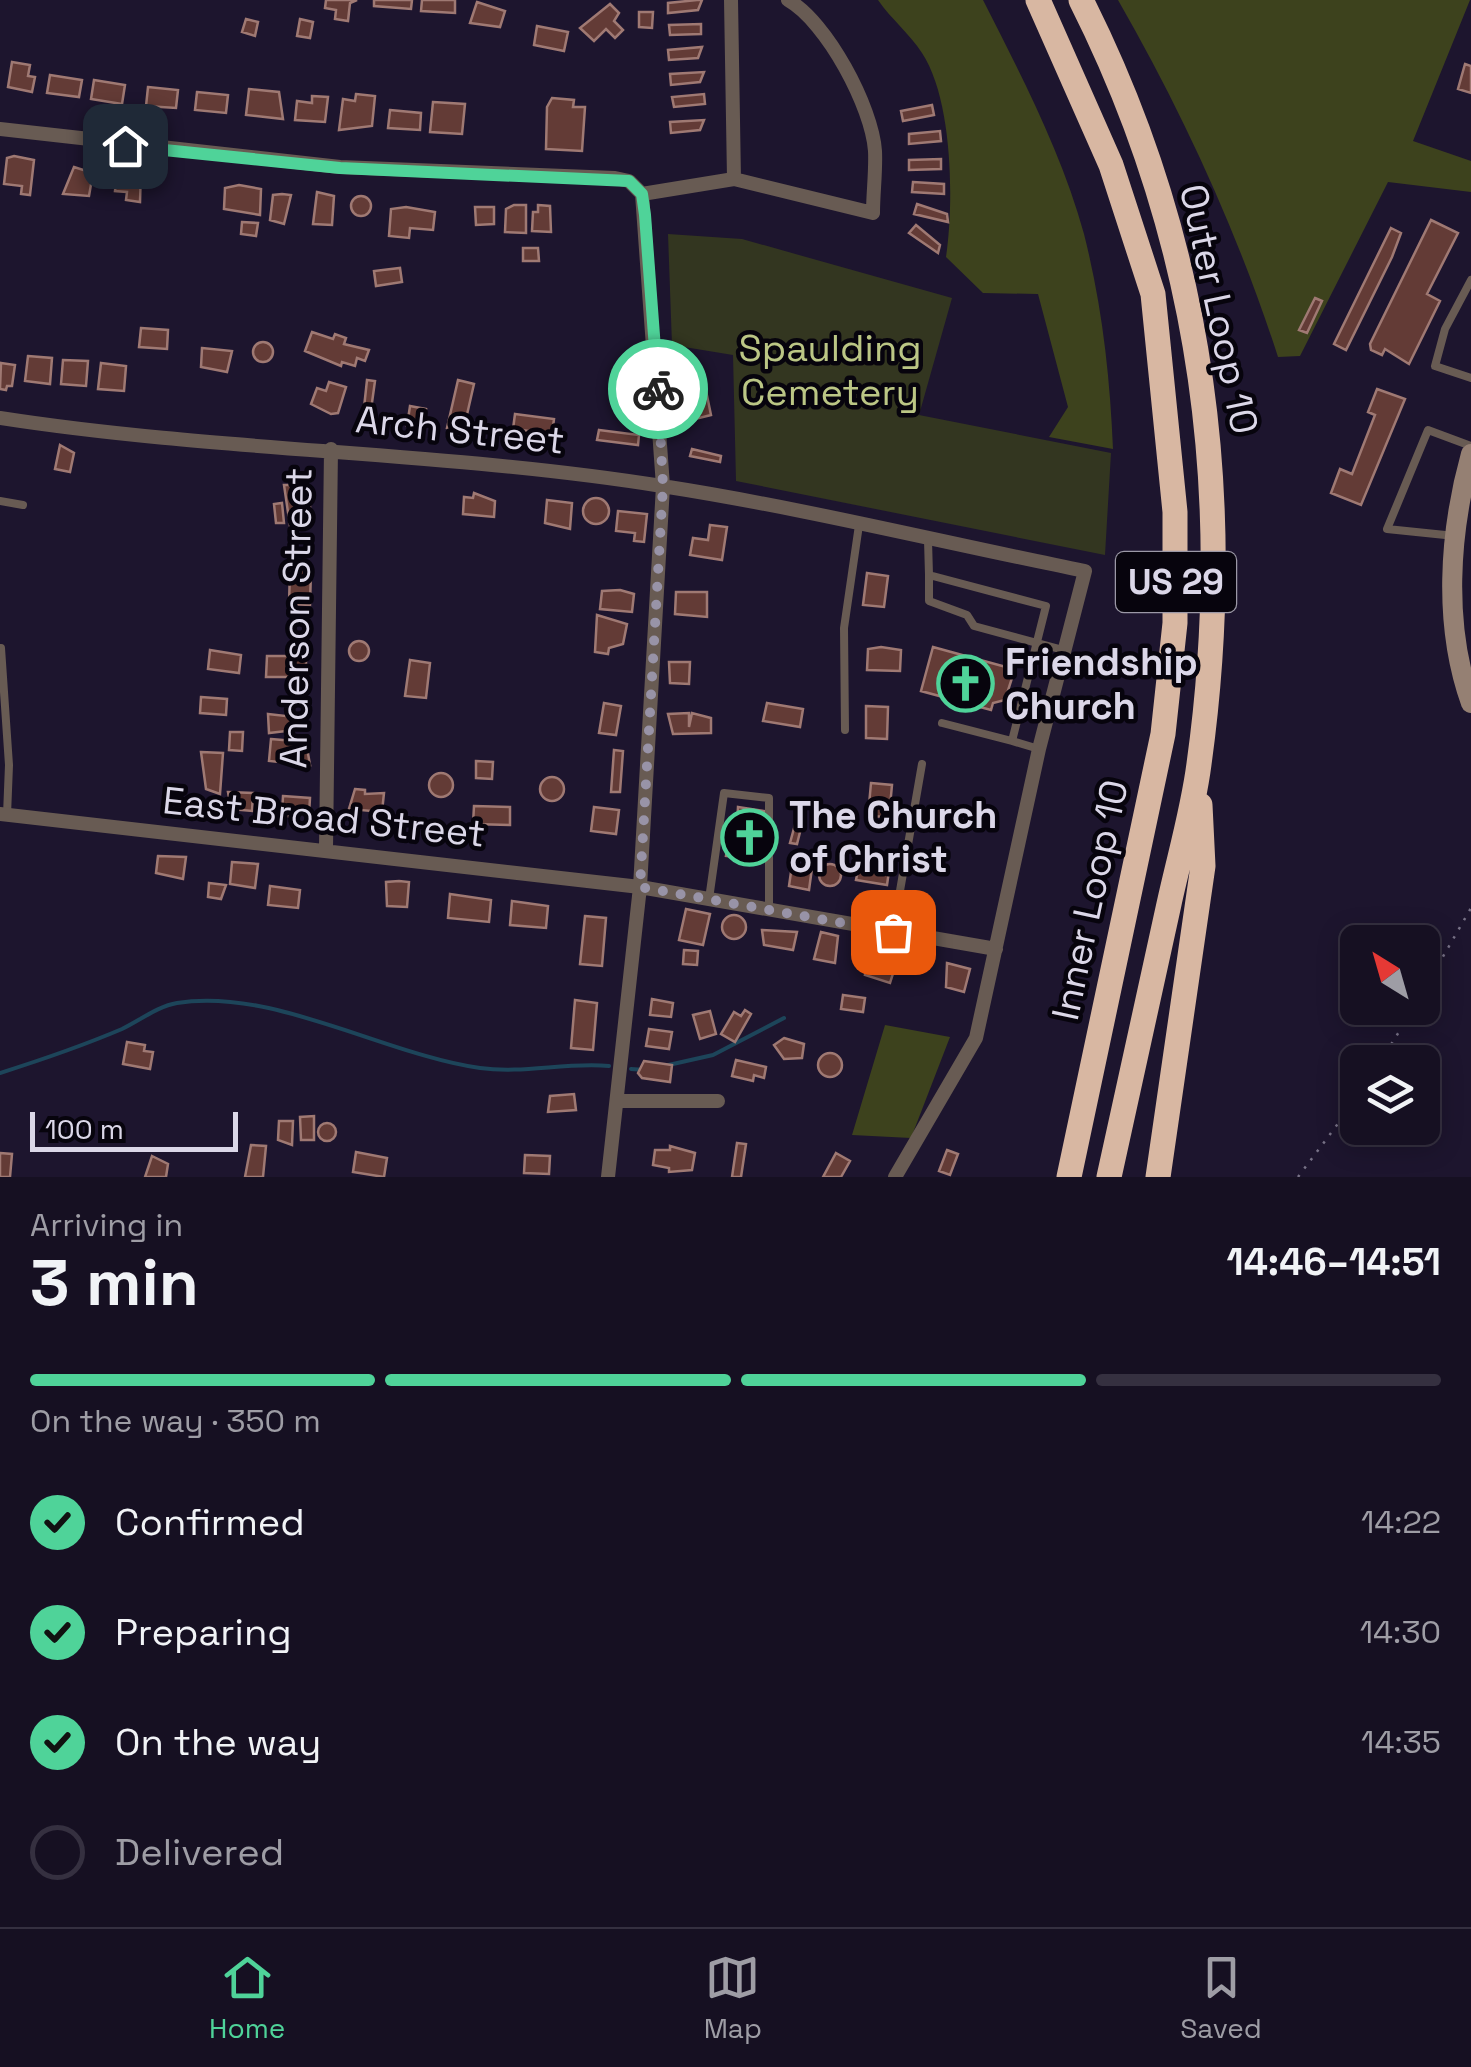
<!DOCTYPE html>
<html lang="en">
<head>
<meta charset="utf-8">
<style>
	:root { --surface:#161022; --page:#1f192a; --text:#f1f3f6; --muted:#9e9da5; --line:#353040; --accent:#4fd399 }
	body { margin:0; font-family:"Space Grotesk",sans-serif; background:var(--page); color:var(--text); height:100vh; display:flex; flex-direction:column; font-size:38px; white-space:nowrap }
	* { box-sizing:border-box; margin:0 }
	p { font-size:32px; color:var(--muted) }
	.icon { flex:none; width:55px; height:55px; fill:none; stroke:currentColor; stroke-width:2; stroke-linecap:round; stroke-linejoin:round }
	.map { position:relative; height:1177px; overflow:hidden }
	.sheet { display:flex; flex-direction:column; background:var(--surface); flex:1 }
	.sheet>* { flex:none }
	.needle { width:65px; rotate:323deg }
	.tools { position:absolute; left:1340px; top:925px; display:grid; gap:20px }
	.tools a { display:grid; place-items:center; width:100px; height:100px; border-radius:15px; background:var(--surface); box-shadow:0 5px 25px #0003,0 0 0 2px var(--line); font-size:50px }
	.scale { position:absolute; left:30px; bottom:25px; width:208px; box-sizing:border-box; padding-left:10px; border:5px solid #dbd7e8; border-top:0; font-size:28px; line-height:35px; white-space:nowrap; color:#dbd7e8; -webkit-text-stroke:8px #07040d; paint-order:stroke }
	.pin { position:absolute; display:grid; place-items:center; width:85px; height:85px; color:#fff; margin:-42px; border-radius:20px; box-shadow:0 5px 15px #0006 }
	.courier { position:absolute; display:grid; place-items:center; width:100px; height:100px; margin:-50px; border:8px solid #4fd399; border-radius:50%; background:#fff; color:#222; box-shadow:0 2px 12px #0007 }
	.overview em { font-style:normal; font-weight:600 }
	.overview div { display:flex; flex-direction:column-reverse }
	.overview { display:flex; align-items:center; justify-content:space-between; height:170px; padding:0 30px }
	h1 { font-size:65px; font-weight:600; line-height:75px }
	.bar { display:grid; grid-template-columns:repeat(4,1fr); gap:15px 10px; align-content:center; height:120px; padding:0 30px }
	.bar i { height:12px; border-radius:8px; background:var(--line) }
	.bar .active { background:var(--accent) }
	.bar p { grid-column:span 4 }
	ol { padding:0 30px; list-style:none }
	li { display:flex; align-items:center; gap:30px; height:110px }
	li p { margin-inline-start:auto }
	li .icon { padding:10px; border-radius:50%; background:var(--accent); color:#111; stroke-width:4 }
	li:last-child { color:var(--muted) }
	li i { width:55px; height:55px; border:5px solid var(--line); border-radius:50% }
	.tab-bar { display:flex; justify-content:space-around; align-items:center; height:140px; border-top:2px solid var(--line); background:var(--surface); font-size:28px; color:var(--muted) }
	.tab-bar a { display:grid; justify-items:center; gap:5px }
	.tab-bar .active { color:var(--accent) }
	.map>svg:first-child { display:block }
	.green { fill:#333620 }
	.forest { fill:#3d421d }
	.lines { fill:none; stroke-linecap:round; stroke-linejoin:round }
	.stream { stroke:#1d455a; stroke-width:4 }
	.building { fill:#633b36; stroke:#9f7973; stroke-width:2.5 }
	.path { stroke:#787287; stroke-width:2.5; stroke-dasharray:2.5 8; stroke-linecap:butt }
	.lane { stroke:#685b53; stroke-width:8 }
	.street { stroke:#685b53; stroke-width:14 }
	.secondary { stroke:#958073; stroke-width:20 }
	.highway { stroke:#d8b7a2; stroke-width:25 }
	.done { stroke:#9893a7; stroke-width:10; stroke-dasharray:0 18 }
	.route { stroke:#4fd399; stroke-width:12 }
	.labels { text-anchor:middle; stroke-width:9; stroke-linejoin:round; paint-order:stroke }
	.shield { fill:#07040d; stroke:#9b98a6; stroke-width:2.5 }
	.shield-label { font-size:35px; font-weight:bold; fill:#dbd7e8 }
	.street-label { font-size:38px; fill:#dbd7e8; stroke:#07040d }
	.park-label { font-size:38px; fill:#bbc685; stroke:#07040d }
	.poi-label { font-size:38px; font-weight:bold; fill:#dbd7e8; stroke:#07040d; text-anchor:start }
</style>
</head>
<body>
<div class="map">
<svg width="1471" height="1177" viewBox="0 0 1471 1177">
	<rect width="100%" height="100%" fill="#1d152e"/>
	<path class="green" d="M668,234L742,239L952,298L919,415L1111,453L1105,555L736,481L733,355L672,345Z"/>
	<path class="forest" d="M878,0H983C1021,75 1062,153 1084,234C1102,305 1110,376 1113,449L1049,437L1068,407L1038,294L983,293L946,257C954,203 953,100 922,53C910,34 891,19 878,0Z
		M1118,0H1470L1413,141L1471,161V192L1388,182L1300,356L1278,357C1238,233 1183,113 1118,0Z
		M885,1025L950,1037L911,1138L852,1135Z"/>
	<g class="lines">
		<path class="stream" d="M664,1066L713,1055L784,1018
			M631,1069L645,1070
			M0,1073C41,1060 82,1046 122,1029C139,1021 158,1006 177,1003C271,987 386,1055 480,1068C524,1074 565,1062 609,1066"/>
	</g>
	<path class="building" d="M326,0H357L350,3L348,21L335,19L336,10L325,8Z
		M374,0H412L411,9L374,6Z
		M422,0H455V13L421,11Z
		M697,0H702L698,10L668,13V3Z
		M477,2L505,11L500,27L470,23Z
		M610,4L619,13L614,21L623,30L615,38L606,29L594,41L580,28Z
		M639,12H653L652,28L639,27Z
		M246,19L258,22L255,36L242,32Z
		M300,19L313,22L310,38L297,36Z
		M701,24V34L670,35L669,25Z
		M537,26L568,32L564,51L534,45Z
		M702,47L698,58L669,60L668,50Z
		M12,62L30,65L28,76L35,77L32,92L8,87Z
		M1465,64L1471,66V93L1458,89Z
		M704,72L700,82L671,85L670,74Z
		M50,75L82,80L79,97L47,93Z
		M94,80L125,85L122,104L91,99Z
		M148,87L178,90L176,108L146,106Z
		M249,89L279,92L283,119L246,115Z
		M197,92L228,95L226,113L195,110Z
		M356,94L375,96L372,126L339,130L343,99L355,101Z
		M704,94L705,104L674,107L672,97Z
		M312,96L328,97L325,122L295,120L297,101L312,103Z
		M552,98L574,100L573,107H585L582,151L546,149L547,107Z
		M433,102L465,104L462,134L430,132Z
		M932,105L934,115L903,121L901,111Z
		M390,110L421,113L420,130L388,128Z
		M704,120L700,130L671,133L670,122Z
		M940,131L941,141L909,144V134Z
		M14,156L34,160L30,195L21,194L22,186L4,184L7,158Z
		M941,159V169L909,170V160Z
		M118,166L141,169L140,202L126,200L127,192L115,191Z
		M74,167L93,173L89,196L63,194Z
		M913,182L944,184V194L912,192Z
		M239,185L261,189L260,215L224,209L225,188Z
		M317,192L334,196L332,225L313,224Z
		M282,194L291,195L284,224L270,220L273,195Z
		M351 206a10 10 0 1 1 20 0a10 10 0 1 1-20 0Z
		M917,204L947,214L948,222L914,214Z
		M514,205H526V233L505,232L506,209Z
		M538,205L550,206L551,232L532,231L533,212H538Z
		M406,207L435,212L433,230L410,228L409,238L389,236L391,209Z
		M475,207H494V224L476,225Z
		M1431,220L1458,233L1427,294L1440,301L1409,364L1385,349L1382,355L1371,350L1370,344Z
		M242,222L258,223L256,236L241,234Z
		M916,225L940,245L938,253L909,233Z
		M1391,228L1401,233L1392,257L1346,350L1334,344Z
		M523,248H538L539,261H523Z
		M400,268L402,282L376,286L374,271Z
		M1315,298L1322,301L1307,333L1299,330Z
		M141,328L168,330L167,349L139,347Z
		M312,332L333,339L335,334L346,338L344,344L369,350L365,361L357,358L355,366L342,362L341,366L305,351Z
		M253 352a10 10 0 1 1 20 0a10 10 0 1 1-20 0Z
		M202,348L232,351L227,372L201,367Z
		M28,356L52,358L50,384L25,381Z
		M63,360L88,361L86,386L61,384Z
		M1,363L15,365L12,386H7L6,390L0,389Z
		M101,363L126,366L124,391L98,389Z
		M620,363H629V369H633L630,382L613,380V370L620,369Z
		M367,380L375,381L370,417H363Z
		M458,380L474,384L463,432L447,428Z
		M704,381L711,415L691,420L687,382Z
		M329,382L346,387L338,413L331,414L311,404L317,388L326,391Z
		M1377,389L1405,399L1361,505L1331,493L1340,469L1352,474L1375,415L1368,412Z
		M410,406L426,409L422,433L407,426Z
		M515,414L554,419L552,434L513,429Z
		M599,430L639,435L638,445L597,440Z
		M60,445L74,453L70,472L55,469Z
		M692,449L721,456L720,462L690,456Z
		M284,485H299V492H310V526H290Z
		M474,493L495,501L494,517L463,514L464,497L473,498Z
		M583 511a13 13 0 1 1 26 0a13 13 0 1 1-26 0Z
		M547,500L572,503L570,529L545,523Z
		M282,503L284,523H276L274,504Z
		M618,511L647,514L644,542L634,541L635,533L616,531Z
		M710,525L727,527L722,560L690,555L693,538L708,540Z
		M290,570H311L310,605L289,604Z
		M867,573L888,576L884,607L863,605Z
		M620,590L634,594L632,612L600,609L602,591Z
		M676,592H707V617L675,614Z
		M597,615L627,624L623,644L609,648L608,654L595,652Z
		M349 651a10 10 0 1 1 20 0a10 10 0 1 1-20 0Z
		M881,647L901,650L900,671L867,670L868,649Z
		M933,647L1006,667L1007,677L1012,678L1005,700L993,703L991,710L921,691Z
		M210,650L241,655L239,673L208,669Z
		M267,656H306V677H266Z
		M410,660L430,663L426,698L405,696Z
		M669,662H690L689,684L670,683Z
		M201,697L227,699L226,715L200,713Z
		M604,703L621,706L616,735L599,733Z
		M767,703L803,709L800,727L763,721Z
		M866,706L888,707L887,739L866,738Z
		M689,713V727L692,713L711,718V733L673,734L668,714Z
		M268,714L295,717V730L269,733Z
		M230,732H243L242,751L229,750Z
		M271,739L306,742L310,765L269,761Z
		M614,750L623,751L620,792H611Z
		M201,752L223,753L220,794L206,789Z
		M476,761L493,762L492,779L476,778Z
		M429 785a12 12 0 1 1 24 0a12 12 0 1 1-24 0Z
		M540 789a12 12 0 1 1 24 0a12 12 0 1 1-24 0Z
		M871,783L892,785L889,817L868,816Z
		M355,789L365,790V794L384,793L382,812L349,809Z
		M228,792L253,793L252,811L231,809Z
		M283,796L310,798L309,815L295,814V819L282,814Z
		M474,806L510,807V825L473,824Z
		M594,807L619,810L616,834L591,831Z
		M738,807L764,811L760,860L726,856L728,843L736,844Z
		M799,810L805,812L797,844L790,843Z
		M158,856L186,857L183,879L156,873Z
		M870,859L890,864L887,885L856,880L860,860Z
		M232,862L258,864L255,888L230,884Z
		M819 875a11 11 0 1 1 22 0a11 11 0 1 1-22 0Z
		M792,865L812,868L809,890L789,886Z
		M399,881L409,882L407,907L387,906L386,882Z
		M209,883L226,885L221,899L208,897Z
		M270,886L300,890L298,908L268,905Z
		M450,894L491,900L489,922L448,918Z
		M512,901L548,906L546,928L510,925Z
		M686,909L710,914L703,945L679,940Z
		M722 927a12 12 0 1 1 24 0a12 12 0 1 1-24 0Z
		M585,916L606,918L602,966L580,964Z
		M762,930L797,932L793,950L764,945Z
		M821,932L838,936L835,963L814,959Z
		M872,948L897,961L890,983L865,975Z
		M684,950L698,951L697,965L683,964Z
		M947,963L970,969L964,992L946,987Z
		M843,995L865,998L863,1012L841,1009Z
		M652,999L673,1003L671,1017L650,1015Z
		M575,1000L597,1003L593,1050L571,1048Z
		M745,1010L751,1014L735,1042L721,1034L734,1012L741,1016Z
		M710,1011L716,1034L700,1039L693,1015Z
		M649,1029L672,1032L669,1049L646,1046Z
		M784,1038L804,1044L802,1058L784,1059L774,1045Z
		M127,1042L145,1045L144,1051L153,1052L150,1069L123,1064Z
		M818 1065a12 12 0 1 1 24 0a12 12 0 1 1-24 0Z
		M736,1060L766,1067L764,1078L754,1075L753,1081L732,1076Z
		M644,1061L672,1065L670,1082L642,1078L638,1073Z
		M574,1094L576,1110L548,1112L550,1096Z
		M314,1116V1140H301L300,1117Z
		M279,1121H293L292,1145L278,1140Z
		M318 1132a9 9 0 1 1 18 0a9 9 0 1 1-18 0Z
		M737,1143L746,1144L741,1177H732Z
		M251,1145L266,1146L263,1177H245Z
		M670,1146L695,1153L692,1170L669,1172V1168L653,1165L655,1150H670Z
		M947,1150L958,1154L950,1175L939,1171Z
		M356,1152L387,1158L384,1177L353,1172Z
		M0,1153L12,1154L10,1177H0Z
		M836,1153L850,1161L841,1177H823Z
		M525,1155L550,1156L549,1174L524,1173Z
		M152,1156L168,1164L166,1177H145Z"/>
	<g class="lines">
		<path class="path" d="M1422,993L1471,908
			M1380,1062L1414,1008
			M1298,1177L1358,1097"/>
		<path class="lane" d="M1471,280L1445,329L1435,366L1471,378
			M0,501L23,505
			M1455,536L1387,529L1428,430L1471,446
			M928,540L929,575L1046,606L1012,741L942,723
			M929,575V601L967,615L974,626L1067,651
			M1,648L9,765L7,815
			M845,730L844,628L859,525
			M1012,741L1039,749
			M709,899L724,793L769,798V910
			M893,931L922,764"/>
		<path class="street" d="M731,0L734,179
			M0,129L340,167L615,178L629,181L642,194L663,486L640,887L608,1177
			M642,194L734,179L873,213C873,193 876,171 875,151C872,107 827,22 788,0
			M0,418C219,452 443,451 662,486C804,508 945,543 1085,571L1039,749L976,1038L895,1177
			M0,814L640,887L996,949
			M326,849L331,449
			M617,1101H718"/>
		<path class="secondary" d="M1471,454C1449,533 1443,625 1471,703"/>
		<path class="highway" d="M1038,0L1111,165L1153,294L1175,512V623L1163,734L1069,1177
			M1081,0C1203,242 1236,497 1199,764C1193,811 1179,858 1169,904C1149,995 1129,1086 1109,1177
			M1158,1177L1203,866L1200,805"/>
	</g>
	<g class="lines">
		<path class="done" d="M658,389L663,486L640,887L893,932"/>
		<path class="route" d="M125,146L340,168L629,181L642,194L645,215L658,389"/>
	</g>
	<defs>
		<symbol id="church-ring" viewBox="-11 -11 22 22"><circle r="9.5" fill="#07040d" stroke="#4fd399" stroke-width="1.5"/><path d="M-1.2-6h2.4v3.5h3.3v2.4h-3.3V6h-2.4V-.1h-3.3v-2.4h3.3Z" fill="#4fd399"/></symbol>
	</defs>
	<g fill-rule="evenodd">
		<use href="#church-ring" x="934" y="652" width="63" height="63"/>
		<use href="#church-ring" x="718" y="806" width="63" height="63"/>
	</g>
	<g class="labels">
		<rect class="shield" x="1116" y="552" width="120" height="60" rx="8"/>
		<g class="shield-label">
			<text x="1176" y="594">US 29</text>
		</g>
		<g class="street-label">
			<text transform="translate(1219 309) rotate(78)" y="13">Outer Loop 10</text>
			<text transform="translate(460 430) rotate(6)" y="13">Arch Street</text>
			<text transform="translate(296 618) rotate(-89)" y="13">Anderson Street</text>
			<text transform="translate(324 817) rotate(6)" y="13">East Broad Street</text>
			<text transform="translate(1090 900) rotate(-78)" y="13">Inner Loop 10</text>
		</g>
		<g class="park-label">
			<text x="830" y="361">Spaulding<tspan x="830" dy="44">Cemetery</tspan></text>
		</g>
		<g class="poi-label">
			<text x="1005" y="675">Friendship<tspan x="1005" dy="44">Church</tspan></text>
			<text x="789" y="828">The Church<tspan x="789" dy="44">of Christ</tspan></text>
		</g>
	</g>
</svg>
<div class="tools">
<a><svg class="needle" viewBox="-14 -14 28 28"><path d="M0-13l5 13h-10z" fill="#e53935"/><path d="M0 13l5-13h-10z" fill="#9e9da5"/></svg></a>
<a><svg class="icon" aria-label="layers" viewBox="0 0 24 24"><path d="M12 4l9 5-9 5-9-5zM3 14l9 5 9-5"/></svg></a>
</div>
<div class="scale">100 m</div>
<div class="pin" style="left:893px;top:932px;background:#ea580c"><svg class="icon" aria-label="bag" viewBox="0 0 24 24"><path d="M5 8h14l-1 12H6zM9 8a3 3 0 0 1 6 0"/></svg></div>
<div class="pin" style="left:125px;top:146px;background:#1f2937"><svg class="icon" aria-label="home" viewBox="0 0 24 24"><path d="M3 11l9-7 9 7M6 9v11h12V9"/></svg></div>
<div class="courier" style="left:658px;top:389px"><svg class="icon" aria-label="bike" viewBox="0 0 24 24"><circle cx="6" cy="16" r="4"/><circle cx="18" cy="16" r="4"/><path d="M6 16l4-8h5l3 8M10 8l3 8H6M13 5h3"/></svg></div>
</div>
<section class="sheet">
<div class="overview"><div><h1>3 min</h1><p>Arriving in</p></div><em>14:46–14:51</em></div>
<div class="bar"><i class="active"></i><i class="active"></i><i class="active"></i><i></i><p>On the way · 350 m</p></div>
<ol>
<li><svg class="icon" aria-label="check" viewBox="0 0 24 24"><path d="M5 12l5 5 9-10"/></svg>Confirmed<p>14:22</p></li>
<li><svg class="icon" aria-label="check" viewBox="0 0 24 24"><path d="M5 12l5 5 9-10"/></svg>Preparing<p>14:30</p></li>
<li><svg class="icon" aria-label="check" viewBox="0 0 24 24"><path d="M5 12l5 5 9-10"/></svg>On the way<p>14:35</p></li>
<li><i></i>Delivered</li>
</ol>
</section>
<nav class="tab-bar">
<a class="active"><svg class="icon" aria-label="home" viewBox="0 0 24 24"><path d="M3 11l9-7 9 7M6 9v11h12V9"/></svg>Home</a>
<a><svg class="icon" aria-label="map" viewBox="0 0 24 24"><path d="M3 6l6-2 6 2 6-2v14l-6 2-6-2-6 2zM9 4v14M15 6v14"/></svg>Map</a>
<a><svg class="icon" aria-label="saved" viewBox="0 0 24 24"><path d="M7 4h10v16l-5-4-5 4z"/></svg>Saved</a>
</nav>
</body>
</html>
